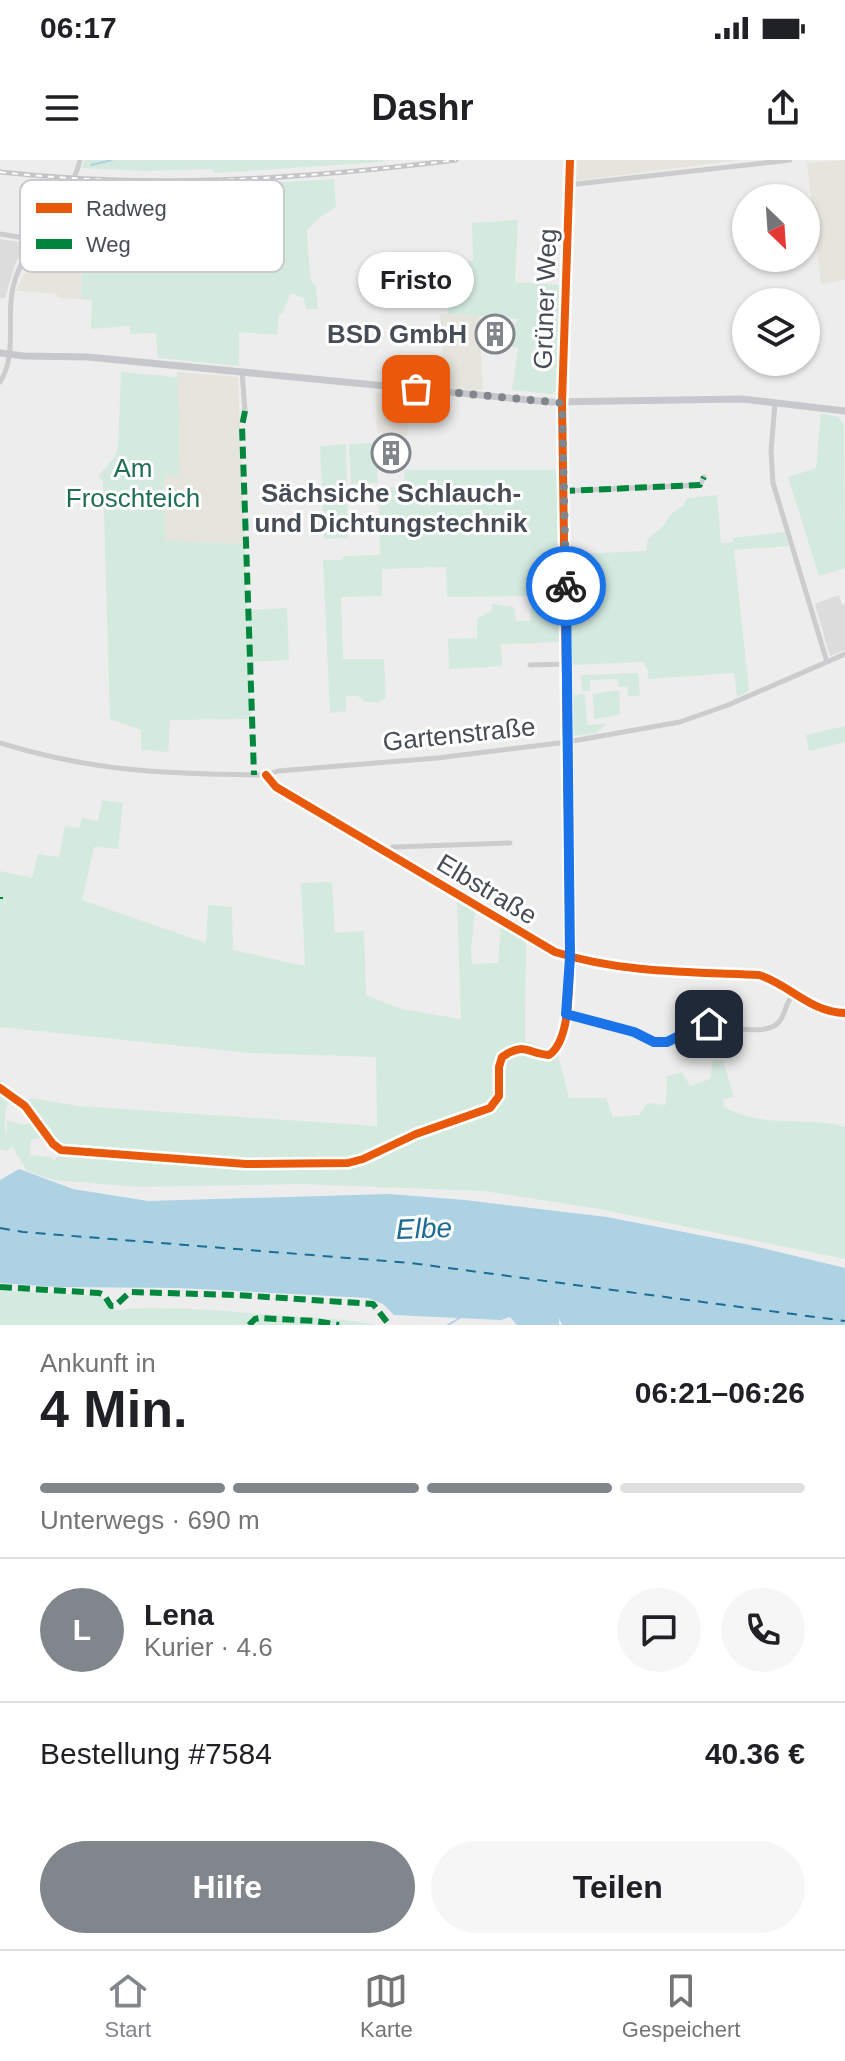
<!DOCTYPE html>
<html lang="de">
<head>
<meta charset="utf-8">
<style>
	:root { --surface:#fff; --page:#f6f6f6; --text:#202124; --muted:#757577; --line:#e0e0e0; --accent:#81858c }
	body { margin:0; font-family:Helvetica,sans-serif; background:var(--page); color:var(--text); height:100vh; display:flex; flex-direction:column; font-size:30px; white-space:nowrap }
	* { box-sizing:border-box; margin:0 }
	p { font-size:26px; color:var(--muted) }
	.icon { flex:none; width:44px; height:44px; fill:none; stroke:currentColor; stroke-width:2; stroke-linecap:round; stroke-linejoin:round }
	.map { position:relative; height:1165px; overflow:hidden }
	.details { display:flex; flex-direction:column; background:var(--surface); flex:1 }
	.details>* { flex:none }
	.needle { width:52px; rotate:155deg }
	.tools { position:absolute; left:732px; top:24px; display:grid; gap:16px }
	.tools a { display:grid; place-items:center; width:88px; height:88px; border-radius:50%; background:var(--surface); box-shadow:0 2px 6px #0004; font-size:40px }
	.pin { position:absolute; display:grid; place-items:center; width:68px; height:68px; color:#fff; margin:-34px; border-radius:16px; box-shadow:0 4px 12px #0006 }
	.courier { position:absolute; display:grid; place-items:center; width:80px; height:80px; margin:-40px; border:6px solid #1a73e8; border-radius:50%; background:#fff; color:#222; box-shadow:0 2px 10px #0007 }
	.bubble { position:absolute; height:56px; border-radius:28px; background:var(--surface); box-shadow:0 2px 6px #0004; font-size:26px; font-weight:700; line-height:56px; text-align:center }
	.summary em { font-style:normal; font-weight:700 }
	.summary div { display:flex; flex-direction:column-reverse }
	.summary { display:flex; align-items:center; justify-content:space-between; height:136px; padding:0 40px }
	h1 { font-size:52px; font-weight:700; line-height:60px }
	.bar { display:grid; grid-template-columns:repeat(4,1fr); gap:12px 8px; align-content:center; height:96px; padding:0 40px }
	.bar i { height:10px; border-radius:6px; background:var(--line) }
	.bar .current { background:var(--accent) }
	.bar p { grid-column:span 4 }
	.line { display:flex; align-items:center; gap:20px; padding:0 40px; border-top:2px solid var(--line) }
	.line div { flex:1 }
	.round { display:grid; place-items:center; flex:none; width:84px; height:84px; border-radius:42px; background:var(--page) }
	.primary-button { display:flex; gap:16px; margin-top:auto; padding:16px 40px }
	.primary-button a { flex:1; height:92px; border-radius:48px; background:var(--accent); color:#fff; font-size:32px; font-weight:700; line-height:92px; text-align:center }
	.primary-button a+a { background:var(--page); color:var(--text) }
	.status { display:flex; justify-content:space-between; align-items:center; height:56px; padding:0 40px; background:var(--surface); direction:ltr }
	.status svg { height:22px; fill:currentColor }
	header { display:flex; justify-content:space-between; align-items:center; height:104px; padding:0 40px; background:var(--surface); font-size:36px; font-weight:700 }
	.tabs { display:flex; justify-content:space-around; align-items:center; height:112px; border-top:2px solid var(--line); background:var(--surface); font-size:22px; color:var(--muted) }
	.tabs a { display:grid; justify-items:center; gap:4px }
	.tabs .current { color:var(--accent) }
	.map>svg:first-child { display:block }
	.commercial { fill:#e6e5dd }
	.education { fill:#dcdcdc }
	.green { fill:#d4eadf; fill-rule:evenodd }
	.water { fill:#add2e4 }
	.lines { fill:none; stroke-linecap:round; stroke-linejoin:round }
	.stream { stroke:#add2e4; stroke-width:2 }
	.ferry { stroke:#1c6c95; stroke-width:2; stroke-dasharray:10 8; stroke-linecap:butt }
	.minor { stroke:#caccce; stroke-width:5 }
	.tertiary { stroke:#caccce; stroke-width:6 }
	.primary { stroke:#c6c8cb; stroke-width:7 }
	.rail-casing { stroke:#c4c5c7; stroke-width:5 }
	.rail { stroke:#fff; stroke-width:2; stroke-dasharray:6; stroke-linecap:butt }
	.quiet { stroke:#00873e; stroke-width:6; stroke-dasharray:12 6; stroke-linecap:butt }
	.cycleway-casing { stroke:#fff; stroke-width:13 }
	.cycleway { stroke:#e8590c; stroke-width:8 }
	.done { stroke:#81858c; stroke-width:8; stroke-dasharray:0 14.4 }
	.route { stroke:#1a73e8; stroke-width:10 }
	.labels { text-anchor:middle; stroke-width:6; stroke-linejoin:round; paint-order:stroke }
	.street-label { font-size:26px; fill:#474d57; stroke:#fff }
	.poi-label { font-size:26px; font-weight:bold; fill:#474d57; stroke:#fff; text-anchor:end }
	.park-label { font-size:26px; fill:#216f52; stroke:#fff }
	.water-label { font-size:28px; font-style:italic; fill:#1c6c95; stroke:#fff }
	.key { fill:#fff; stroke:#c8cacd; stroke-width:2 }
	.key-label { font-size:22px; fill:#474d57 }
</style>
</head>
<body>
<div class="status"><b>06:17</b><svg viewBox="0 0 49 12"><path d="M0 12V9h3v3zM5 12V6h3v6zM10 12V3h3v9zM15 12V0h3v12zM26 1h20v11H26zM47 4h2v5h-2z"/></svg></div>
<header><svg class="icon" aria-label="menu" viewBox="0 0 24 24"><path d="M4 6h16M4 12h16M4 18h16"/></svg>Dashr<svg class="icon" aria-label="share" viewBox="0 0 24 24"><path d="M12 15V3M7 8l5-5 5 5M5 13v7h14v-7"/></svg></header>
<div class="map">
<svg width="845" height="1165" viewBox="0 0 845 1165">
	<rect width="100%" height="100%" fill="#eeeded"/>
	<path class="commercial" d="M576,0H740L575,21Z
		M845,0V120L821,124L807,3Z
		M34,94L82,98L81,139L57,138V134L16,131Z
		M440,154L479,156L483,230L445,228Z
		M177,212L238,217L245,384L166,381L164,316L179,314Z
		M376,233H412L407,276L377,273Z"/>
	<path class="education" d="M0,79L26,83L27,86L15,104L5,138H0Z
		M839,435L842,445L845,444V490L830,496L815,444Z"/>
	<path class="green" d="M85,0H383L384,2L214,13L212,9L146,11L81,8Z
		M334,19L336,47L319,58L307,70L308,93L311,120L316,127L318,149H306L304,138L291,133L282,154H279L277,175L239,172V206L158,198L156,173L130,174V166L91,169L92,140L81,139L82,98L34,94L58,58L74,26H215Z
		M518,60L515,122L561,125L558,229L552,234L512,230L518,188L510,187L511,168L519,159L448,154V140H439L437,102L473,101L472,63Z
		M121,212L178,217L179,315L164,316L166,381L245,384L247,450L287,448L289,500L249,502L251,559L170,560L168,592L141,590V570L110,559L103,321L98,316L114,298L118,288Z
		M821,253L838,257L844,265L845,408L819,416L788,317L816,308Z
		M371,283L376,289L378,323L351,324L349,284Z
		M346,284L348,378L324,379L320,286Z
		M405,310H559L563,482L501,484L502,506L449,509L448,479L477,478V459L492,450V444L514,447L516,461H530L531,449L536,444L535,436L447,437L446,407L382,409V436L341,437L343,499H384L386,538L378,542H365L358,536H346V551L330,553L323,400H341L344,396L380,395L378,328L404,327Z
		M717,335L721,383L733,382V378L785,372L789,386L734,390L749,531L737,537L734,513L648,519V511L643,502L571,505L569,394L646,391L648,379L664,365L671,354L684,345L687,338Z
		M638,513L640,536H628L627,527H619L618,519L590,520V531H582L581,515Z
		M619,530L620,555L594,559L593,534Z
		M585,534L587,565L607,564L596,573L573,576L574,535Z
		M845,566V582L809,591L806,575Z
		M102,640L123,643L118,689L94,687L82,740L206,783L208,745L232,747L233,790L305,806L301,723L332,722L335,773L364,771L366,835L402,849L461,859L457,741L475,751L471,788L472,804L498,803L501,766L526,781L525,881L557,891L569,938H606L613,957L639,955L647,943L666,945L667,916L682,912L690,926L710,919L713,900L723,901L734,937L723,939L724,947C766,970 805,955 845,967V1099L599,1049L484,1031L302,1024L140,1027L53,1020L27,1011L7,978V960L25,965L36,962L35,953L25,943L30,938L79,946L377,966L376,897L249,893L0,867V711L32,718L38,694L59,697L65,666L79,668L82,658L98,661ZM49,976L61,987L55,1001L50,997L30,995L31,980Z
		M0,919L12,930C5,951 0,968 12,987L6,991L0,989Z
		M0,1130L99,1136L114,1150C163,1146 212,1150 261,1154C300,1158 339,1157 377,1165H0Z"/>
	<path class="water" d="M19,1009L73,1029L148,1041L389,1034L465,1040L607,1057L745,1084L845,1108V1165H562L559,1158V1165H517L510,1157L501,1160L394,1155L383,1144L368,1138L178,1128L59,1127L0,1123V1020Z"/>
	<g class="lines">
		<path class="stream" d="M91,5L112,0
			M448,1165L461,1157"/>
		<path class="ferry" d="M0,1068L23,1072L411,1103L845,1161"/>
		<path class="minor" d="M568,25L790,0
			M0,74L37,80
			M242,212L245,251
			M0,222C19,192 4,154 15,120C29,76 69,46 80,0
			M562,243L569,578L570,797L566,854C588,858 611,864 632,871C640,874 647,881 655,882C675,886 692,864 713,865C730,866 766,877 779,862C786,854 785,843 793,835
			M775,243L771,291L773,323L827,502
			M563,331L700,325L704,317
			M530,505L567,504
			M0,583C93,612 169,614 266,615L278,611L437,598L567,582L680,562L728,545L845,494
			M266,615L276,627L555,792C621,813 690,812 759,815C790,825 810,852 845,853
			M387,693L393,687L510,683"/>
		<path class="tertiary" d="M562,243L570,0"/>
		<path class="primary" d="M0,193L24,196L88,197L550,242L742,239L845,251"/>
		<defs>
			<path id="rail" d="M0,12C153,29 304,19 456,0"/>
		</defs>
		<use href="#rail" class="rail-casing"/>
		<use href="#rail" class="rail"/>
		<path class="quiet" d="M245,251L242,266L254,615
			M563,331L700,325L704,317
			M0,737V739
			M0,1127L99,1133L104,1135L111,1146H115L130,1132L237,1135L373,1144L387,1162
			M249,1165L255,1159L260,1158L315,1161L339,1165"/>
		<defs>
			<path id="cycleway" d="M266,615L276,627L555,792C621,813 690,812 759,815C790,825 810,852 845,853
				M0,928L25,946L53,984L61,990L246,1004L348,1003L363,999L416,974L490,948L499,936V907L502,897C525,881 528,894 549,895C571,881 569,822 570,797L562,243L570,0"/>
		</defs>
		<use href="#cycleway" class="cycleway-casing"/>
		<use href="#cycleway" class="cycleway"/>
	</g>
	<g class="lines">
		<path class="done" d="M416,229L562,243L566,426"/>
		<path class="route" d="M566,426L570,797L566,854L634,872L654,882H667L693,869L709,864"/>
	</g>
	<defs>
		<symbol id="building-ring" viewBox="-11 -11 22 22"><circle r="9.5" fill="#fff" stroke="#81858c" stroke-width="1.5"/><path d="M-4-6H4V6H1V3H-1V6H-4ZM-2.5-4.3h1.7v1.8h-1.7ZM.8-4.3h1.7v1.8H.8ZM-2.5-1h1.7V.8h-1.7ZM.8-1h1.7V.8H.8Z" fill="#81858c"/></symbol>
	</defs>
	<g fill-rule="evenodd">
		<use href="#building-ring" x="473" y="152" width="44" height="44"/>
		<use href="#building-ring" x="369" y="271" width="44" height="44"/>
	</g>
	<g class="labels">
		<g class="street-label">
			<text transform="translate(545 139) rotate(-88)" y="9">Grüner Weg</text>
			<text transform="translate(459 574) rotate(-6)" y="9">Gartenstraße</text>
			<text transform="translate(487 729) rotate(31)" y="9">Elbstraße</text>
		</g>
		<g class="poi-label">
			<text x="467" y="183">BSD GmbH</text>
			<text x="391" y="342" text-anchor="middle">Sächsiche Schlauch-<tspan x="391" dy="30">und Dichtungstechnik</tspan></text>
		</g>
		<g class="park-label">
			<text x="133" y="317">Am<tspan x="133" dy="30">Froschteich</tspan></text>
		</g>
		<g class="water-label">
			<text transform="translate(424 1068) rotate(-2)" y="10">Elbe</text>
		</g>
	</g>
	<rect x="20" y="20" width="264" height="92" rx="12" class="key"/>
	<rect x="36" y="43" width="36" height="10" fill="#e8590c"/>
	<rect x="36" y="79" width="36" height="10" fill="#00873e"/>
	<g class="key-label">
		<text x="86" y="56">Radweg</text>
		<text x="86" y="92">Weg</text>
	</g>
</svg>
<div class="tools">
<a><svg class="needle" viewBox="-14 -14 28 28"><path d="M0-13l5 13h-10z" fill="#e53935"/><path d="M0 13l5-13h-10z" fill="#757577"/></svg></a>
<a><svg class="icon" aria-label="layers" viewBox="0 0 24 24"><path d="M12 4l9 5-9 5-9-5zM3 14l9 5 9-5"/></svg></a>
</div>
<div class="pin" style="left:416px;top:229px;background:#ea580c"><svg class="icon" aria-label="bag" viewBox="0 0 24 24"><path d="M5 8h14l-1 12H6zM9 8a3 3 0 0 1 6 0"/></svg></div>
<div class="pin" style="left:709px;top:864px;background:#1f2937"><svg class="icon" aria-label="home" viewBox="0 0 24 24"><path d="M3 11l9-7 9 7M6 9v11h12V9"/></svg></div>
<div class="courier" style="left:566px;top:426px"><svg class="icon" aria-label="bike" viewBox="0 0 24 24"><circle cx="6" cy="16" r="4"/><circle cx="18" cy="16" r="4"/><path d="M6 16l4-8h5l3 8M10 8l3 8H6M13 5h3"/></svg></div>
<div class="bubble" style="left:358px;top:92px;width:116px">Fristo</div>
</div>
<section class="details">
<div class="summary"><div><h1>4 Min.</h1><p>Ankunft in</p></div><em>06:21–06:26</em></div>
<div class="bar"><i class="current"></i><i class="current"></i><i class="current"></i><i></i><p>Unterwegs · 690 m</p></div>
<div class="line" style="height:144px"><b class="round" style="background:var(--accent);color:#fff">L</b><div><b>Lena</b><p>Kurier · 4.6</p></div><a class="round"><svg class="icon" aria-label="chat" viewBox="0 0 24 24"><path d="M4 5h16v11H9l-5 4z"/></svg></a><a class="round"><svg class="icon" aria-label="phone" viewBox="0 0 24 24"><path d="M5 4h4l2 5-3 2q2 4 5 5l2-3 5 2v4C11 20 4 13 5 4z"/></svg></a></div>
<div class="line" style="height:104px"><div>Bestellung #7584</div><b>40.36 €</b></div>
<div class="primary-button"><a>Hilfe</a><a>Teilen</a></div>
</section>
<nav class="tabs">
<a class="current"><svg class="icon" aria-label="home" viewBox="0 0 24 24"><path d="M3 11l9-7 9 7M6 9v11h12V9"/></svg>Start</a>
<a><svg class="icon" aria-label="map" viewBox="0 0 24 24"><path d="M3 6l6-2 6 2 6-2v14l-6 2-6-2-6 2zM9 4v14M15 6v14"/></svg>Karte</a>
<a><svg class="icon" aria-label="saved" viewBox="0 0 24 24"><path d="M7 4h10v16l-5-4-5 4z"/></svg>Gespeichert</a>
</nav>
</body>
</html>
